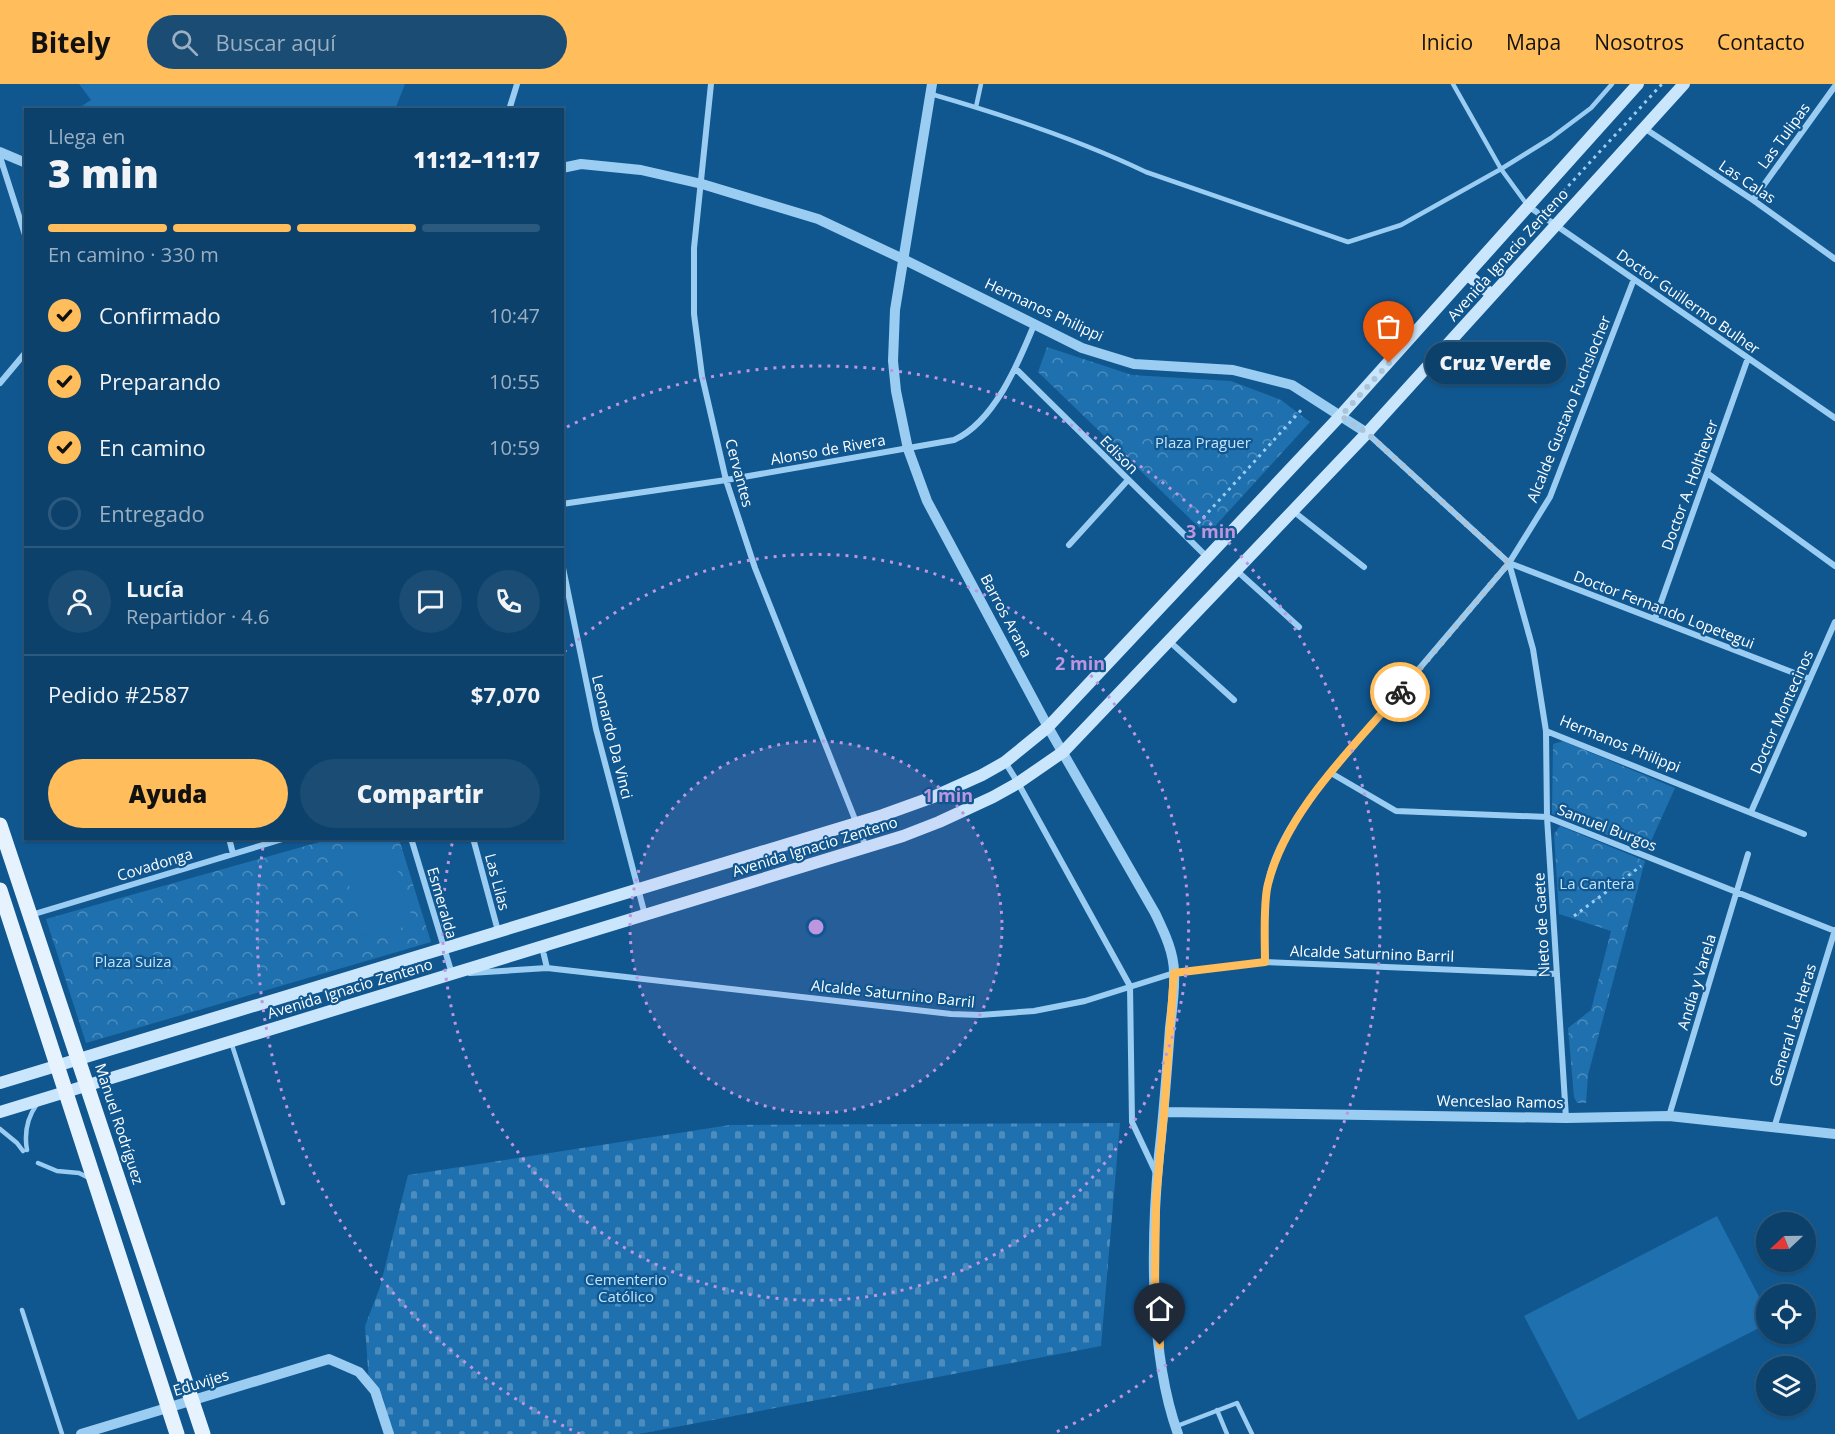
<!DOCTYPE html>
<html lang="es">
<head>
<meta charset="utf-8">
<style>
	:root { --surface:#0c416c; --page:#1a4c74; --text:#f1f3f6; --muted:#9aafc2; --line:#2c5a7f; --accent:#ffbd5c }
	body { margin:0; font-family:"Open Sans",sans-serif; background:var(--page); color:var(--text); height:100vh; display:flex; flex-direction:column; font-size:22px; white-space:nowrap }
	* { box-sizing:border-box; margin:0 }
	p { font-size:20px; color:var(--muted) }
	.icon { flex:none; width:33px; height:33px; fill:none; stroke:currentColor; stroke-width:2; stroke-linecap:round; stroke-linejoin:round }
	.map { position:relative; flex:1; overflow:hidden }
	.details { position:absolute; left:24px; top:24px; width:540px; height:732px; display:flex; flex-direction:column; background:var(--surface); border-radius:0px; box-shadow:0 2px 4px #0004,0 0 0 2px var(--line) }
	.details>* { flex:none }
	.needle { width:39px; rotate:248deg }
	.buttons { position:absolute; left:1756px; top:1128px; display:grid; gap:12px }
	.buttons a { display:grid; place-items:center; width:60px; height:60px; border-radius:50%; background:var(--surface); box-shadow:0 2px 4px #0004,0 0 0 2px var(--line); font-size:30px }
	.pin { position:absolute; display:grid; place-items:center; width:51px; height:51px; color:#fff; margin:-62px -26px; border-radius:50% 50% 50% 0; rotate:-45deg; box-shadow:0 0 6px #0007 }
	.pin .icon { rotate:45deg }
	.courier { position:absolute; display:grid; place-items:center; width:60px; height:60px; margin:-30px; border:4px solid #ffbd5c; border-radius:50%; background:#fff; color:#222; box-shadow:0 2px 8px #0007 }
	.bubble { position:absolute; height:42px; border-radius:21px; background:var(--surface); box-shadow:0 2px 4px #0004,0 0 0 2px var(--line); font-size:20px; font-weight:800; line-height:42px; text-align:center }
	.headline em { font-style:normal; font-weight:800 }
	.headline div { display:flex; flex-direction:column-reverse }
	.headline { display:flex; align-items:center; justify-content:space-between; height:102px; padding:0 24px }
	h1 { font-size:39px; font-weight:800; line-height:45px }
	.bar { display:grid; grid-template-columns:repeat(4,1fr); gap:9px 6px; align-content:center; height:72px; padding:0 24px }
	.bar i { height:8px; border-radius:4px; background:var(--line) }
	.bar .on { background:var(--accent) }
	.bar p { grid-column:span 4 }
	.line { display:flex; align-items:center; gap:15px; padding:0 24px; border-top:2px solid var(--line) }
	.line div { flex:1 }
	.round { display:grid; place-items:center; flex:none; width:63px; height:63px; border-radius:32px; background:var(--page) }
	ol { padding:0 24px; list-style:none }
	li { display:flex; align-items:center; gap:18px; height:66px }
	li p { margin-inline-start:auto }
	li .icon { padding:6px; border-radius:50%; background:var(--accent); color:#111; stroke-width:4 }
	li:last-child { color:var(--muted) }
	li i { width:33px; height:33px; border:3px solid var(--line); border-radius:50% }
	.primary-button { display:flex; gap:12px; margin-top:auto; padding:12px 24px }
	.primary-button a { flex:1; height:69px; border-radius:36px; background:var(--accent); color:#111; font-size:24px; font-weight:800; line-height:69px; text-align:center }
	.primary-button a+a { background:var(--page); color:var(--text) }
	header { display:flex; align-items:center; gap:36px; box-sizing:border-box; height:84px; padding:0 30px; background:var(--accent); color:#111 }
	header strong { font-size:28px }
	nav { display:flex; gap:33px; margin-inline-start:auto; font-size:21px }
	.search { width:420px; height:54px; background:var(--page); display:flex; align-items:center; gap:15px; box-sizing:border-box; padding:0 21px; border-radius:33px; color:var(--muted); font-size:22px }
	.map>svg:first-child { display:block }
	.cemetery { fill:url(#cemetery-stones) }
	.park { fill:url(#park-crowns) }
	.pitch { fill:#1f70ae }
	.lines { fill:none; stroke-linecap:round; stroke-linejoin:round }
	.path { stroke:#9bcdf3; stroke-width:3; stroke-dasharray:3 4.5; stroke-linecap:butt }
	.service { stroke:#9bcdf3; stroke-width:4.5 }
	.minor { stroke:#9bcdf3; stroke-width:6 }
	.tertiary { stroke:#9bcdf3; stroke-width:10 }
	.secondary { stroke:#cae6fd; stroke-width:12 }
	.primary { stroke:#e6f3ff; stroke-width:15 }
	.done { stroke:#abc4d8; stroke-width:6; stroke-dasharray:0 10.8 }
	.route { stroke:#ffbd5c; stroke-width:8 }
	.ring { fill:none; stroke:#bd96df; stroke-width:3; stroke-dasharray:3 6 }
	.labels { text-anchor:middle; stroke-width:4.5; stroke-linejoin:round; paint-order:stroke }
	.street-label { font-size:15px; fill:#fff; stroke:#105790 }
	.park-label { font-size:15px; fill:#c2e4fd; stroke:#105790 }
	.centre { fill:#bd96df; stroke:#105790; stroke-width:3 }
	.ring-label { font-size:18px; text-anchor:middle; font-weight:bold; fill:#bd96df; stroke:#105790; stroke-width:4.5; stroke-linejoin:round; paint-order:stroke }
</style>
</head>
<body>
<header>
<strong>Bitely</strong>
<div class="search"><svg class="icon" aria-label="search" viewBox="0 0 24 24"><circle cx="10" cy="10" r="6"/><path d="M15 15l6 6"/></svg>Buscar aquí</div>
<nav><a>Inicio</a><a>Mapa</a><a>Nosotros</a><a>Contacto</a></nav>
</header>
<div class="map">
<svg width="1835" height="1350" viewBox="0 0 1835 1350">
	<defs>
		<pattern id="cemetery-stones" width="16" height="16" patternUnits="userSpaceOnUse" patternTransform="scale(1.5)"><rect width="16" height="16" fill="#1f70ae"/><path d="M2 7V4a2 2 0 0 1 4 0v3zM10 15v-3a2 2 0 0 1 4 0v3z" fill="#4c8dbe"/></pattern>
		<pattern id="park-crowns" width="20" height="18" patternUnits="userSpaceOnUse" patternTransform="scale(1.5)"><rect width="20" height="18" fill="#1f70ae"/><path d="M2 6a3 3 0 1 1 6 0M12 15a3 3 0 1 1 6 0" fill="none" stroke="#4c8dbe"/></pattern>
	</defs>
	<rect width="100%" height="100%" fill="#105790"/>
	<path class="cemetery" d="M1120,1039L1101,1262L639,1350H392L383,1313L369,1299L365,1242L380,1203L408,1091L730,1041Z"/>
	<path class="park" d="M1047,263L1132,291L1231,297L1281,316L1310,338L1207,451L1038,288Z
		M1563,657L1675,704L1647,766L1552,730L1553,660Z
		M1560,742L1645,777L1588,991L1586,1019H1577L1574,1013L1568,944L1591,926L1611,847L1559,830L1554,750Z
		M330,755H399L431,858L86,959L46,835Z"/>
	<path class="pitch" d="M79,0H405L396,23L384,25H77L91,16Z
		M379,755H388L414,840L365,854L339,767Z
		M1717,1132L1767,1228V1240L1578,1336L1524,1232Z"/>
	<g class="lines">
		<path class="path" d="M1548,124L1662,0
			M1193,445L1303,324
			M1574,832L1641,782"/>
		<path class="service" d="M1453,0L1501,85L1528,122
			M931,10C1004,31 1077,55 1146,88L1348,158L1401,141L1501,85L1551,54L1591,24L1612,0
			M976,23L981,0
			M231,958L283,1119
			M0,1045L17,1059L23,1067
			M27,1066C24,1049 27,1034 37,1020
			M38,1079L57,1087L79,1089L89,1094
			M22,1226L62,1350
			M1217,1326L1227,1350
			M1177,1342L1237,1319L1252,1350"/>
		<path class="minor" d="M711,0L694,164V230L702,292L726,396L755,484L866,763
			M509,26L517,0
			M1644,44L1753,116L1835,175
			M0,73L26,154
			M1753,116L1835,2
			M1528,122L1835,334
			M1015,284L1207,473
			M0,299L26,268
			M1367,349L1509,479L1533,565L1546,647L1547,733L1566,1034
			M1707,389L1835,482
			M562,420L726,396L954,356C994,338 1018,280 1034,241
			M1293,427L1364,483
			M1069,461L1128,396
			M562,479L596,645L645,831
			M1509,479L1810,595
			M1236,486L1299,543
			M1655,535L1748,274
			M1169,557L1234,616
			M1546,647L1804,750
			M1005,678L1018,699L1130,902L1132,1038L1156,1089
			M1331,689L1396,727L1547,733L1835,847
			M1751,728L1835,538
			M229,754L233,770
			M411,754L452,890H454
			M473,754L498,847
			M31,831L286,754
			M1265,878C1265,854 1264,828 1267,804C1272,768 1295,733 1317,705L1509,479L1550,413L1634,195
			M547,884L543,867L548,863
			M470,889L547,884L951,930L980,931L1034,927L1085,917L1174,889L1265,878L1557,890
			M1669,1032L1748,770
			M1774,1044L1835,846"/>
		<path class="tertiary" d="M932,0L895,226L893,277L896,307L908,365L927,417L1048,643L1155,829C1164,848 1174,868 1174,889C1175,907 1172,926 1170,944C1167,986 1164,1028 1159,1071C1151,1155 1149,1270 1178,1350
			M0,68L26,79
			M562,84L581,80L641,86L702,100L818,135L903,175L1082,264L1134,280L1233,286L1292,301L1367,349
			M1164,1028L1566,1034L1669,1032L1835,1050
			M81,1350L329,1275L359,1288L375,1307L389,1350"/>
		<path class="secondary" d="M1468,191L1492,211
			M0,999L883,731L933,713L982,691L1005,678L1048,643L1341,331L1638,0
			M0,1028L903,752L939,738L993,713L1018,699L1063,668L1367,349L1684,0"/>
		<path class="primary" d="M0,741L203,1350
			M0,806L177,1350"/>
	</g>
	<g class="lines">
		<path class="done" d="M1389,279L1341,332L1367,349L1509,479L1400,608"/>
		<path class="route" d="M1160,1261L1155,1200L1156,1114L1164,1029L1174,889L1265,878C1265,857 1263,819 1268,800C1286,727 1352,665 1400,608"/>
	</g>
	<circle cx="816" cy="843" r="186" fill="#bd96df" fill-opacity=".12"/>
	<g class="ring">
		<circle cx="816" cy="843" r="186"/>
		<path d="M564 568A373 373 0 1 1 453 756"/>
		<path d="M580 1350A559 559 0 0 1 264 756M567 343A559 559 0 1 1 1052 1350"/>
	</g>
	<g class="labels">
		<g class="street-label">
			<text transform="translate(1784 52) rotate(-54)" y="5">Las Tulipas</text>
			<text transform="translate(1747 98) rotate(34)" y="5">Las Calas</text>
			<text transform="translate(1508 171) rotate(-48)" y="5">Avenida Ignacio Zenteno</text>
			<text transform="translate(1688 218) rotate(35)" y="5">Doctor Guillermo Bulher</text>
			<text transform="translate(1044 226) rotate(25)" y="5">Hermanos Philippi</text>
			<text transform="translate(1569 325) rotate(-68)" y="5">Alcalde Gustavo Fuchslocher</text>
			<text transform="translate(828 366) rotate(-10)" y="5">Alonso de Rivera</text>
			<text transform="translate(1119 371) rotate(45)" y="5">Edison</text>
			<text transform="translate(739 389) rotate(75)" y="5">Cervantes</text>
			<text transform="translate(1690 401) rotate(-70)" y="5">Doctor A. Holthever</text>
			<text transform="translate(1664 526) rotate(21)" y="5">Doctor Fernando Lopetegui</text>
			<text transform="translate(1006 532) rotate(62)" y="5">Barros Arana</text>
			<text transform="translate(1782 628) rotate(-66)" y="5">Doctor Montecinos</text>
			<text transform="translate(612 653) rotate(76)" y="5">Leonardo Da Vinci</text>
			<text transform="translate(1620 660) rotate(22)" y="5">Hermanos Philippi</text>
			<text transform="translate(1607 744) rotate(21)" y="5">Samuel Burgos</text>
			<text transform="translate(815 763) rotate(-17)" y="5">Avenida Ignacio Zenteno</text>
			<text transform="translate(155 781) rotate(-17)" y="5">Covadonga</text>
			<text transform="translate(497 798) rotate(75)" y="5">Las Lilas</text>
			<text transform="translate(442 819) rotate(74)" y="5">Esmeralda</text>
			<text transform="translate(1542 841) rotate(-93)" y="5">Nieto de Gaete</text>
			<text transform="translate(1372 870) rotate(2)" y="5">Alcalde Saturnino Barril</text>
			<text transform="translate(1697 898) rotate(-73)" y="5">Andía y Varela</text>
			<text transform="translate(350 905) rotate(-17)" y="5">Avenida Ignacio Zenteno</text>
			<text transform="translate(893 910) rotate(6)" y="5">Alcalde Saturnino Barril</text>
			<text transform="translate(1793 941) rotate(-73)" y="5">General Las Heras</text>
			<text transform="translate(1500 1018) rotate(1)" y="5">Wenceslao Ramos</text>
			<text transform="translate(119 1040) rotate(72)" y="5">Manuel Rodríguez</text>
			<text transform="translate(201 1299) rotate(-17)" y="5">Eduvijes</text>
		</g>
		<g class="park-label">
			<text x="1203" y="364">Plaza Praguer</text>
			<text x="1597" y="805">La Cantera</text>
			<text x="133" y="883">Plaza Suiza</text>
			<text x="626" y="1201">Cementerio<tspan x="626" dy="17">Católico</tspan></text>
		</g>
	</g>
	<circle cx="816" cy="843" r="9" class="centre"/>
	<g class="ring-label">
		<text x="1211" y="454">3 min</text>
		<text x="1080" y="586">2 min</text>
		<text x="948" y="718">1 min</text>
	</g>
</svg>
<div class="buttons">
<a><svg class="needle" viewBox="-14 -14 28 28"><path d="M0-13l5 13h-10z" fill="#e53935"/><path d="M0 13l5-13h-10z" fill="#9aafc2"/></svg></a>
<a><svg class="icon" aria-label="locate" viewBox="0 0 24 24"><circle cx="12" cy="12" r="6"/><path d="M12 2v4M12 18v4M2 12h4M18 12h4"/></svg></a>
<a><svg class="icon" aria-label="layers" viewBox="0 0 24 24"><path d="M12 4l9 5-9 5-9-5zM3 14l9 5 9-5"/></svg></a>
</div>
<div class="pin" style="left:1389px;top:279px;background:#ea580c"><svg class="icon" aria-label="bag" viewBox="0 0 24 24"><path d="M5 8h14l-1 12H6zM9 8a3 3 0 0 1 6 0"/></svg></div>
<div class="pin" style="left:1160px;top:1261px;background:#1f2937"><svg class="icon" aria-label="home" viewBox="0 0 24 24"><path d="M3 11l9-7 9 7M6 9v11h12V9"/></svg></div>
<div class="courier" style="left:1400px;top:608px"><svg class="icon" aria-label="bike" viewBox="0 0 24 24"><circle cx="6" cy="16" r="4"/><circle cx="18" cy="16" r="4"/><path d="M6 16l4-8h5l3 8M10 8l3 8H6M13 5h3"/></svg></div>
<div class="bubble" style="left:1425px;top:258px;width:141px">Cruz Verde</div>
<section class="details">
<div class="headline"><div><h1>3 min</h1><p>Llega en</p></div><em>11:12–11:17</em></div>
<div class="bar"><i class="on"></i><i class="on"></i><i class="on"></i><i></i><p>En camino · 330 m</p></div>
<ol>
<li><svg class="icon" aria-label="check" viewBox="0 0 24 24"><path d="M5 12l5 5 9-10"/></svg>Confirmado<p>10:47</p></li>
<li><svg class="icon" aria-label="check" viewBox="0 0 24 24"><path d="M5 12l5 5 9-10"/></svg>Preparando<p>10:55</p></li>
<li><svg class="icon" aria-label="check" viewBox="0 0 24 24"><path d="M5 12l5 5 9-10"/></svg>En camino<p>10:59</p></li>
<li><i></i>Entregado</li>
</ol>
<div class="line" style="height:108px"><a class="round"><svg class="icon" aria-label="person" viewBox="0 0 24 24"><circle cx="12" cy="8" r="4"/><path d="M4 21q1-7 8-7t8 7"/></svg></a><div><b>Lucía</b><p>Repartidor · 4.6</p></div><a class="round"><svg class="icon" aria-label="chat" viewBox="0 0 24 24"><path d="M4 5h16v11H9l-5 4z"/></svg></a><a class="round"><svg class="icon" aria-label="phone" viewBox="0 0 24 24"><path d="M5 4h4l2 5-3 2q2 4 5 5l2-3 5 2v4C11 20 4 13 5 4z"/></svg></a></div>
<div class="line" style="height:78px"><div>Pedido #2587</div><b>$7,070</b></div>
<div class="primary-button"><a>Ayuda</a><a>Compartir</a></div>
</section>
</div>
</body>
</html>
